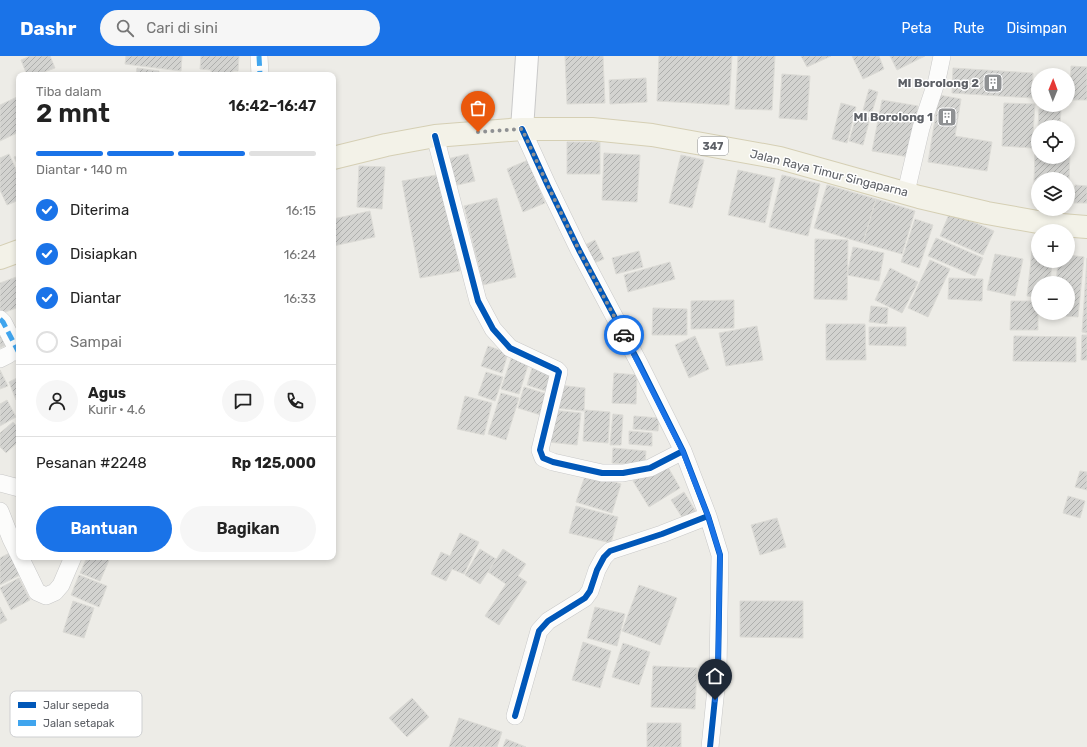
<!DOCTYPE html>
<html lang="id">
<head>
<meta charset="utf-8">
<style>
	:root { --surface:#fff; --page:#f6f6f6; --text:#222; --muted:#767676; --line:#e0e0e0; --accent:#1a73e8 }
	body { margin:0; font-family:Rubik,sans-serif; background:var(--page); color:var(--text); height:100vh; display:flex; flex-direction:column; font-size:15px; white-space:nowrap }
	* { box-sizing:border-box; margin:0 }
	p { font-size:13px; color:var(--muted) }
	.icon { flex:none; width:22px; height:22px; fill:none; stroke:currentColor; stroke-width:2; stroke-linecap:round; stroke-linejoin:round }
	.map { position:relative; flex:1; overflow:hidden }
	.panel { position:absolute; left:16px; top:16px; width:320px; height:488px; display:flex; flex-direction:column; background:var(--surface); border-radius:8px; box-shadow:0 2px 6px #0003 }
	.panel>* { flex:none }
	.needle { width:26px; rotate:1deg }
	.buttons { position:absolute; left:1031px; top:12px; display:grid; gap:8px }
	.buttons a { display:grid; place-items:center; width:44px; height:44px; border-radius:50%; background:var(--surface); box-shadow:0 2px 6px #0003; font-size:20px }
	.pin { position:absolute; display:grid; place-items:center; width:34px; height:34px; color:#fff; margin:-41px -17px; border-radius:50% 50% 50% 0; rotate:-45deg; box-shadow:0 0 4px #0007 }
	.pin .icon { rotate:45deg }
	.courier { position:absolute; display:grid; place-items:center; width:40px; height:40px; margin:-20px; border:3px solid #1a73e8; border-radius:50%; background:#fff; color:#222; box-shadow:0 1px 5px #0007 }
	.summary em { font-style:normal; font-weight:600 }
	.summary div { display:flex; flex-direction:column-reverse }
	.summary { display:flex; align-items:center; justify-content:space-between; height:68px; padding:0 20px }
	h1 { font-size:26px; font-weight:600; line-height:30px }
	.bar { display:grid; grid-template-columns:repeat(4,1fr); gap:6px 4px; align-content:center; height:48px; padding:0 20px }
	.bar i { height:5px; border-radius:3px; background:var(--line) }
	.bar .on { background:var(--accent) }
	.bar p { grid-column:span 4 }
	.line { display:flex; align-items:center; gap:10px; padding:0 20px; border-top:1px solid var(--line) }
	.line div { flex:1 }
	.round { display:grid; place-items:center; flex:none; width:42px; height:42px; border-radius:21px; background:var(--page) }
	ol { padding:0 20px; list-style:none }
	li { display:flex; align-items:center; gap:12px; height:44px }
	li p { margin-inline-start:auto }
	li .icon { padding:4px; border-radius:50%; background:var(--accent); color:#fff; stroke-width:4 }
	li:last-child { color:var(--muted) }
	li i { width:22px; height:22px; border:2px solid var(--line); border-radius:50% }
	.cta { display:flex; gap:8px; margin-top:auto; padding:8px 20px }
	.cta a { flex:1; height:46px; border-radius:24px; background:var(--accent); color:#fff; font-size:16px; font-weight:600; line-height:46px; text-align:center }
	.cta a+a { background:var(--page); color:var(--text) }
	header { display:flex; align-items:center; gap:24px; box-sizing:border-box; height:56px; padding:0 20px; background:var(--accent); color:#fff }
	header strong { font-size:19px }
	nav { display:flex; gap:22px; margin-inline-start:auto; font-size:14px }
	.search { width:280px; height:36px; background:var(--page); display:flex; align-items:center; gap:10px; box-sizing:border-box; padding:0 14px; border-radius:22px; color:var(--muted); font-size:15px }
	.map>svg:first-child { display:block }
	.building { fill:url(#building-hatch); stroke:#dcdbd6 }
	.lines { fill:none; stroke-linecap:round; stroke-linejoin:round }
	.street-casing { stroke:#c8c8c8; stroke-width:18 }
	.secondary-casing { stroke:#c9c9c9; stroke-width:24 }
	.primary-casing { stroke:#d5cfb4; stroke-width:24 }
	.street { stroke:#fcfcfb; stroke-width:17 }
	.secondary { stroke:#fcfcfb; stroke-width:22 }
	.primary { stroke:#f3f2e8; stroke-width:22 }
	.quiet { stroke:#40a5ee; stroke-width:5; stroke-dasharray:10 5; stroke-linecap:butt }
	.cycleway-casing { stroke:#fff; stroke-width:8 }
	.cycleway { stroke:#0057b8; stroke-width:6 }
	.done { stroke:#8f9193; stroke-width:4; stroke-dasharray:0 7.2 }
	.route { stroke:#1a73e8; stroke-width:5 }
	.labels { text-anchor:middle; stroke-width:3; stroke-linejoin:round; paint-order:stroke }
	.shield { fill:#fff; stroke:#8e9094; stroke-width:1 }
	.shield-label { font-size:11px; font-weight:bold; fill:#5d6066 }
	.poi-label { font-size:12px; font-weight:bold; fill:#5d6066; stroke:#fff; text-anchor:end }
	.street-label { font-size:12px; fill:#5d6066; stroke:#fff }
	.key { fill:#fff; stroke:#cecfd1; stroke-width:1 }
	.key-label { font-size:11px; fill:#5d6066 }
</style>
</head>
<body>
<header>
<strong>Dashr</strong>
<div class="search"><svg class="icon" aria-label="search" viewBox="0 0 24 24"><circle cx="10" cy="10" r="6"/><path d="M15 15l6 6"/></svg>Cari di sini</div>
<nav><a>Peta</a><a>Rute</a><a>Disimpan</a></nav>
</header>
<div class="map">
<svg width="1087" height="691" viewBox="0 0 1087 691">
	<defs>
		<pattern id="building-hatch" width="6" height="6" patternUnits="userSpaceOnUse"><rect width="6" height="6" fill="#d3d3d0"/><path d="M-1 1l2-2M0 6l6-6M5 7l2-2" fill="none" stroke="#aeafad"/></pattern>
	</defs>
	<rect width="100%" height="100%" fill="#edece7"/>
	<path class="building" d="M30,0H50L55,12L36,19H27L21,4Z
		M126,0H182L181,15L125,8Z
		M201,0H239L238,15H233V19H211V14L200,13Z
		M565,0H603L605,47L567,48Z
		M659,0H732L729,49L657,45Z
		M738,0H775L772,54L735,53Z
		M801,0H831L807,11Z
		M852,0H879L884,13L863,23Z
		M890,0H925L897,14Z
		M1071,10L1087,11V44H1070Z
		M137,12L159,15V19H136Z
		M953,12L1033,17L1032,42L952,37Z
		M782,18L810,20L807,64L779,62Z
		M646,22L647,46L610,48L609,24Z
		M869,33L878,36L872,56L863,54Z
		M939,39L961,43L955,80L992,86L987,115L928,106Z
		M19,40V76L0,85V49Z
		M882,44L918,50L909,101L872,95Z
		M841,47L856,51L847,87L832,83Z
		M1004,47L1035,48L1032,92L1002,90Z
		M1039,53L1061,54L1060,71H1038Z
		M857,58L870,62L863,89L849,85Z
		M567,86H600V118H567Z
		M1035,94H1038V101H1068V95H1070L1069,126H1068V123H1038V125H1034Z
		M604,97L640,99L637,146L602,144Z
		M9,98L19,120V144L7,149L0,134V102Z
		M468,98L475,125L449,131L443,104Z
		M19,99V112L14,101Z
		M681,99L704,104L692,152L669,147Z
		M528,104L545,147L523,156L507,113Z
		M359,110L385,111L382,153L357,151Z
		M738,114L775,122L765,167L728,159Z
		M442,118L460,215L420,222L402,125Z
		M782,119L820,128L808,180L769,171Z
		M1034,125H1038V143H1034Z
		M827,129L876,143L863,187L814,172Z
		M1075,129L1087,130V147H1074Z
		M497,142L516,221L483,229L464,150Z
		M876,143L915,155L902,198L863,187Z
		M370,155L375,181L333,190V163Z
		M950,156L994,175L983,199L940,180Z
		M915,163L933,169L919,212L901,206Z
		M936,182L983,202L975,220L928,200Z
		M815,183L848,184L847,244L814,243Z
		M595,184L604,203L594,207L585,189Z
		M853,191L884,197L879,225L847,219Z
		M639,195L643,211L616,218L612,202Z
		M1032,195L1038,196V205H1052L1050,227H1038V241L1027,240Z
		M995,198L1023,203L1015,240L987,234Z
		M1068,199L1084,201L1078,261L1053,259L1054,257H1068V227H1056L1058,205H1068Z
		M1087,202V277L1082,276Z
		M930,204L950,213L928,261L908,252Z
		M670,206L675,223L628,236L624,219Z
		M890,212L918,226L902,257L875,244Z
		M19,220V251L0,258V227Z
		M949,222L983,223L982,245L948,243Z
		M734,244V272L691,273V245Z
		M1011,245H1038V274H1010Z
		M871,250L888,252L887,268L869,266Z
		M653,252L687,253V279H652Z
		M826,268H865L866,304H826Z
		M0,270L10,287L0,292Z
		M757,270L763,304L726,310L719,277Z
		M869,271H906V290L869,289Z
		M1082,279H1087V304H1081Z
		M695,280L709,313L689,322L675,289Z
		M1014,280L1076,281V306L1013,305Z
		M488,290L508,297L502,317L481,310Z
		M512,300L529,306L519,338L501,333Z
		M533,309L559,317L552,337L527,329Z
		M0,314L8,330L0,333Z
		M486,316L503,321L495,345L478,339Z
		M614,317L637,319L636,348L612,347Z
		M19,321V343L16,344L9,326Z
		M558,329L585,332L584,355L556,352Z
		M524,331L550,339L544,360L518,352Z
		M501,337L519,342L506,384L488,378Z
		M465,340L492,347L484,379L457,373Z
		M7,344L16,361L0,370V348Z
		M552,354L581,357L577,389L548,386Z
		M585,354L610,356L608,387L583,385Z
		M613,358L623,359L621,389H610Z
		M634,360L659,362L658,375L633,373Z
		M13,366L19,372V385L6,397L0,391V377Z
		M629,375L652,377V390L629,388Z
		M613,392L646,395L645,409L612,407Z
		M665,406L680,432L649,451L633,425Z
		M1080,415L1087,416V434L1075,431Z
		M586,417L621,428L612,457L576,446Z
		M684,436L698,459L685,466L671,444Z
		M1068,440L1085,445L1080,462L1063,457Z
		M576,450L618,461L611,487L569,477Z
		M777,462L786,491L760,499L751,469Z
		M460,477L479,486L464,518L452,513L446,525L431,518L441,496L450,500Z
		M480,493L496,503L480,528L465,519Z
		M503,493L526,508L518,520L527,526L499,569L485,560L506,528L488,516Z
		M13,495L24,517L0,529V502Z
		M87,501H106L110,502L100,525L80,517Z
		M79,519L107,530L99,551L71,539Z
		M19,522L30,544L11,554L0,532Z
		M639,529L677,542L660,589L622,575Z
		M73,545L94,552L84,582L63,576Z
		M740,545H803V582L740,581Z
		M0,551L7,564L0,568Z
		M595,551L625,558L617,590L587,582Z
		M583,586L611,595L600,632L572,624Z
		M623,587L650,596L639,629L612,621Z
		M653,610L697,612L695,653L651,651Z
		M412,642L429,661L407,681L389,662Z
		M459,662L502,676L497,691H449Z
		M647,667H681V691H647Z
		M506,683L526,691H503Z"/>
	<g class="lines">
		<defs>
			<path id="street" d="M259,0L260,19
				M522,73L548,130L579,194L640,309L683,395L708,460L720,499L718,613L710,691
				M435,80L478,245L493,273L510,292L557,314L559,316L540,394L543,402L553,406L602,417H623L650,412L683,395
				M906,136L921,72L937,24L942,0
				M0,263L3,266L19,297
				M0,303L8,299
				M0,427L19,432
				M0,455L11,483L19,499
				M20,501L37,536L46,540L55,536L61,529L73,501
				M515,660L539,575L548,565L585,542L590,535L597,514L604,501L610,495L662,478L708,460"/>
			<path id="secondary" d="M522,73L527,0"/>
			<path id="primary" d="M333,102L386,89L435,80L522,73H592L652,79L780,102L919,141L987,157L1049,168L1087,171
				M0,202L19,195"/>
		</defs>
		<use href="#street" class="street-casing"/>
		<use href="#secondary" class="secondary-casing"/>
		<use href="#primary" class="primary-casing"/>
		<use href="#street" class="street"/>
		<use href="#secondary" class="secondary"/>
		<use href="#primary" class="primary"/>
		<path class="quiet" d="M259,0L260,19
			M0,263L3,266L19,297"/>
		<defs>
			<path id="cycleway" d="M522,73L548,130L579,194L640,309L683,395L708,460L720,499L718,613L710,691
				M435,80L478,245L493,273L510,292L557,314L559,316L540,394L543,402L553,406L602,417H623L650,412L683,395
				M515,660L539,575L548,565L585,542L590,535L597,514L604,501L610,495L662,478L708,460"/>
		</defs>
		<use href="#cycleway" class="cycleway-casing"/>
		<use href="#cycleway" class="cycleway"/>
	</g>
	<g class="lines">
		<path class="done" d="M478,76L522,73L548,130L579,194L624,279"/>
		<path class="route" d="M624,279L683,396L708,460L720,499L718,613L715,644"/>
	</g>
	<defs>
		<symbol id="building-square" viewBox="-11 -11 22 22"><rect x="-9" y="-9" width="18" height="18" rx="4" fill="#8f9193" stroke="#fff"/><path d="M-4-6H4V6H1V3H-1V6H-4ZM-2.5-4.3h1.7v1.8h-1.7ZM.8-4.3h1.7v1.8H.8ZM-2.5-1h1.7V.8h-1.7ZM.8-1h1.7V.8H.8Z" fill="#fff"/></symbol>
	</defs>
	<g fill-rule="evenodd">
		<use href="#building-square" x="982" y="16" width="22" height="22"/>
		<use href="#building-square" x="936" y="50" width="22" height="22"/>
	</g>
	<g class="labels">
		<rect class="shield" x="698" y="81" width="30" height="18" rx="3"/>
		<g class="shield-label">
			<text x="713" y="94">347</text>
		</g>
		<g class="poi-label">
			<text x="979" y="31">MI Borolong 2</text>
			<text x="933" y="65">MI Borolong 1</text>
		</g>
		<g class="street-label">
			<text transform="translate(829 117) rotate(14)" y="4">Jalan Raya Timur Singaparna</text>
		</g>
	</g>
	<rect x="10" y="635" width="132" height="46" rx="6" class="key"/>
	<rect x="18" y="646" width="18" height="6" fill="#0057b8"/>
	<rect x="18" y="664" width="18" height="6" fill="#40a5ee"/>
	<g class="key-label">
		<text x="43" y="653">Jalur sepeda</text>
		<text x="43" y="671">Jalan setapak</text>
	</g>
</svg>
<div class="buttons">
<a><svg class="needle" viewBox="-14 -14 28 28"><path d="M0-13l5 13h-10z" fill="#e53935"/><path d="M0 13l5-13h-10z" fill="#767676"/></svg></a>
<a><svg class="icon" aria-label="locate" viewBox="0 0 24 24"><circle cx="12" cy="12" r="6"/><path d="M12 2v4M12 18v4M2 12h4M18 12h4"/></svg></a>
<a><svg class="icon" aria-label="layers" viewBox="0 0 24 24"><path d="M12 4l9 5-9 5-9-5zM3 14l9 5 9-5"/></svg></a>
<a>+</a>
<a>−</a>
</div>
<div class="pin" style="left:478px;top:76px;background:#ea580c"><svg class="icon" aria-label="bag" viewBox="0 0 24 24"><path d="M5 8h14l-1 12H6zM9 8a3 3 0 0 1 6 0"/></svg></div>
<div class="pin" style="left:715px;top:644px;background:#1f2937"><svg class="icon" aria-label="home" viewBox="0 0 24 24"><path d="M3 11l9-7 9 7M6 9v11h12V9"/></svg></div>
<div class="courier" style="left:624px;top:279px"><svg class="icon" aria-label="car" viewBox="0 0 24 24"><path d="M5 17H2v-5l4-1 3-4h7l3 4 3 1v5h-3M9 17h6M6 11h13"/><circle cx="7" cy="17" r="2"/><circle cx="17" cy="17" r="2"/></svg></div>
<section class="panel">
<div class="summary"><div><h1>2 mnt</h1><p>Tiba dalam</p></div><em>16:42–16:47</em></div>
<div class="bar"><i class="on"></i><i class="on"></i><i class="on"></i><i></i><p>Diantar · 140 m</p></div>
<ol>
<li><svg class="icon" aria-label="check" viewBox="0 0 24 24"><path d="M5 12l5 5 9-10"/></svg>Diterima<p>16:15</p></li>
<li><svg class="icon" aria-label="check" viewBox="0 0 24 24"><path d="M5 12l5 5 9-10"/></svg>Disiapkan<p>16:24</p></li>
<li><svg class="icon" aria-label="check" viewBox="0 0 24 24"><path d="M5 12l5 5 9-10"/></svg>Diantar<p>16:33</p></li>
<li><i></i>Sampai</li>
</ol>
<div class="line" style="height:72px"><a class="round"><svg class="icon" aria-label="person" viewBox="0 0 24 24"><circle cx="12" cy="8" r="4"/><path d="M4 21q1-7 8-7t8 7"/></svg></a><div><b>Agus</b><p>Kurir · 4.6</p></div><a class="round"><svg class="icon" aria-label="chat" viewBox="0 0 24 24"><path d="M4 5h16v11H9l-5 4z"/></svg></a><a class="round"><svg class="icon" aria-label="phone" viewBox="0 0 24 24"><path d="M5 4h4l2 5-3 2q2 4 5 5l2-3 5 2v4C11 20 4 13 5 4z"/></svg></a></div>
<div class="line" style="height:52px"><div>Pesanan #2248</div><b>Rp 125,000</b></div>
<div class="cta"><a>Bantuan</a><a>Bagikan</a></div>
</section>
</div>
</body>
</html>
